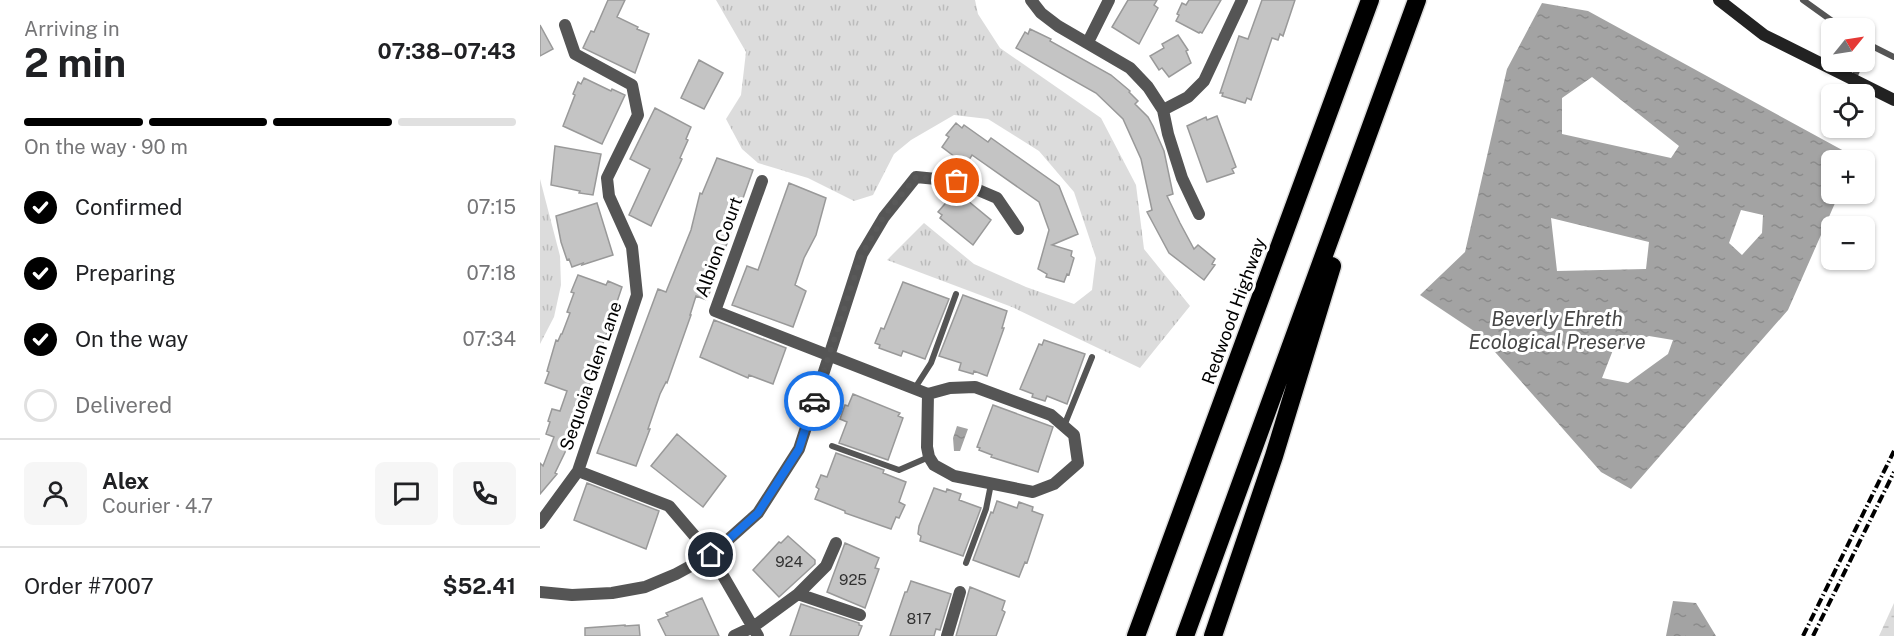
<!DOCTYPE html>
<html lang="en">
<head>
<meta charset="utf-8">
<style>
	:root { --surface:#fff; --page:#f6f6f6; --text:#202124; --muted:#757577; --line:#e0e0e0; --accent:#000 }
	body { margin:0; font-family:"Public Sans",sans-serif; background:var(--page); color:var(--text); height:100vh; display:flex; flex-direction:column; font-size:22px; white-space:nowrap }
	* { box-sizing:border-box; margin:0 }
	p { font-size:20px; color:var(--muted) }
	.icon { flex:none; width:33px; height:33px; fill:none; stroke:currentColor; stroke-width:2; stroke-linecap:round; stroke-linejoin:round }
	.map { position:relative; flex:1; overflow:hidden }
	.side { display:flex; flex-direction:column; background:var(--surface); width:540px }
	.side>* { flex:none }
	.needle { width:39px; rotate:60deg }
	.buttons { position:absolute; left:1281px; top:18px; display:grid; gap:12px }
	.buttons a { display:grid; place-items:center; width:54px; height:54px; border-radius:9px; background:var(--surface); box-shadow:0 2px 4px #0004; font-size:30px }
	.pin { position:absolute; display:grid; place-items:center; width:51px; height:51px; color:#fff; margin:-26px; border:3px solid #fff; border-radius:50%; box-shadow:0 2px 6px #0007 }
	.courier { position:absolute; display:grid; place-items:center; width:60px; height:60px; margin:-30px; border:4px solid #1a73e8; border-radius:50%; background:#fff; color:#222; box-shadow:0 2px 8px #0007 }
	.head em { font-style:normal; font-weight:700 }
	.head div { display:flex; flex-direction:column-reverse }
	.head { display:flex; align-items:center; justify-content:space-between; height:102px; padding:0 24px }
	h1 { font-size:39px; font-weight:700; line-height:45px }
	.bar { display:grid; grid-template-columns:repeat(4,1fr); gap:9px 6px; align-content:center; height:72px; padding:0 24px }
	.bar i { height:8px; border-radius:4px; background:var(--line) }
	.bar .current { background:var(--accent) }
	.bar p { grid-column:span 4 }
	.line { display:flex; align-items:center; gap:15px; padding:0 24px; border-top:2px solid var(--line) }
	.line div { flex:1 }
	.round { display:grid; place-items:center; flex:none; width:63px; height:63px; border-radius:9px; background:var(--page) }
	ol { padding:0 24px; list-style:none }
	li { display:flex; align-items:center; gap:18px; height:66px }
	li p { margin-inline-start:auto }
	li .icon { padding:6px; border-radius:50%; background:var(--accent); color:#fff; stroke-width:4 }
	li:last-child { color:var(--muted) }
	li i { width:33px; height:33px; border:3px solid var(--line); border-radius:50% }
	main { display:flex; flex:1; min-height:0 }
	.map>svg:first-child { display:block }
	.grass { fill:url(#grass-tufts) }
	.wetland { fill:url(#wetland-marsh) }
	.water { fill:url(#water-ripples); fill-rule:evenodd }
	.building { fill:#c4c4c4; stroke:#999; stroke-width:1.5 }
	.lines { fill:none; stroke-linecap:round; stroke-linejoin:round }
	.highway-casing { stroke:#dbdbdb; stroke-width:21 }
	.lane { stroke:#555; stroke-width:6 }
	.street { stroke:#555; stroke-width:12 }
	.secondary { stroke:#222; stroke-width:12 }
	.highway { stroke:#000; stroke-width:18 }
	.rail { stroke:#000; stroke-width:4; stroke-dasharray:9 3 1.5 3; stroke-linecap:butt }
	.done { stroke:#595959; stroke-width:6; stroke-dasharray:0 10.8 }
	.route { stroke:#1a73e8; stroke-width:8 }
	.labels { text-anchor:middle; stroke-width:6; stroke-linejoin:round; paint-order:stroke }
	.number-label { font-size:15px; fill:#313131 }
	.street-label { font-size:18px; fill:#000; stroke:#fff }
	.water-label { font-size:20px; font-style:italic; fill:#444; stroke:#fff }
</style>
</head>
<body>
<main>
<section class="side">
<div class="head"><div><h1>2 min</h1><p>Arriving in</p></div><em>07:38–07:43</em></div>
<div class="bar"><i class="current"></i><i class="current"></i><i class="current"></i><i></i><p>On the way · 90 m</p></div>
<ol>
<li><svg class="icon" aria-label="check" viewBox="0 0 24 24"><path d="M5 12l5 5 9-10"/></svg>Confirmed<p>07:15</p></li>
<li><svg class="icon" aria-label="check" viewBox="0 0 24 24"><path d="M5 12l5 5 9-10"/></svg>Preparing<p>07:18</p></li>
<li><svg class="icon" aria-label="check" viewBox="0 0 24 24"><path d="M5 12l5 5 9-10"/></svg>On the way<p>07:34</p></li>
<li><i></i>Delivered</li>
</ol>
<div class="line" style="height:108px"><a class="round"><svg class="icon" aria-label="person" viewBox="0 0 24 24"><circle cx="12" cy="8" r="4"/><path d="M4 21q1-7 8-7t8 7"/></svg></a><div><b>Alex</b><p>Courier · 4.7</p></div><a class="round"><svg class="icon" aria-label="chat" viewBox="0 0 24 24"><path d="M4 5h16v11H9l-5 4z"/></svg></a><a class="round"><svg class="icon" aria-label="phone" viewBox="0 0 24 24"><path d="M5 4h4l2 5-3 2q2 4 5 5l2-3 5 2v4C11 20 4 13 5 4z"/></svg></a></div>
<div class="line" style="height:78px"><div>Order #7007</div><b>$52.41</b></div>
</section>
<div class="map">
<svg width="1354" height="636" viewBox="0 0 1354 636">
	<defs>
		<pattern id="grass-tufts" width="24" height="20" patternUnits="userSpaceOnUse" patternTransform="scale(1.5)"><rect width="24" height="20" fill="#dcdcdc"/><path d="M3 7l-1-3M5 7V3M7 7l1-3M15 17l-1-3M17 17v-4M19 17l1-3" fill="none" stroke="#bbb"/></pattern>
		<pattern id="wetland-marsh" width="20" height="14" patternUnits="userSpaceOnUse" patternTransform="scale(1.5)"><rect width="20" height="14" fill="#dcdcdc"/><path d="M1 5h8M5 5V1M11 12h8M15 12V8" fill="none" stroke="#bbb"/></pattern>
		<pattern id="water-ripples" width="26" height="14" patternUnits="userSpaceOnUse" patternTransform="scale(1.5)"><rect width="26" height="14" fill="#a3a3a3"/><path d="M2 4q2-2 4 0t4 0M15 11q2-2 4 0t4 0" fill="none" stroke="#8b8b8b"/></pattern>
	</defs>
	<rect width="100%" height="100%" fill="#fff"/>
	<path class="grass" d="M176,0H435L438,14L460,48L561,118L596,185L604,249L650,306L600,368L472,307L347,260L384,223L434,264L486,287L534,304L552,290L556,258L534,192L499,151L448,119L414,115L371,140L354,154L333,195L314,201L268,178L218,163L202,149L186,119L201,95L206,52Z
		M0,179L20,256L21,285L14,317L0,344Z"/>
	<path class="wetland" d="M1354,603V636H1339Z"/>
	<path class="water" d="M1002,3L1048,11L1315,157L1313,160H1292V194H1299L1248,310L1091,489L1061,472L940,335L880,295L925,252L967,69ZM1052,77L1139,146L1131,158L1022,134V98ZM1201,210L1223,215L1222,233L1202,255L1189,243ZM1011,218L1109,242L1106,269L1017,271ZM1109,336L1133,340L1128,354L1088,383L1062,378L1073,350Z
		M417,426L428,429L420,451H414L413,438Z
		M1133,601L1156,603L1176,636H1126Z"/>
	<path class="building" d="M68,0H85L77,17L98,27L97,29L109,34L95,73L43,48L49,35L51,31L54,32Z
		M588,0H617L614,5L618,8L599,44L572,27Z
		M649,0H681L662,33L660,32L659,33L636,21L639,15L637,14L642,3L646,5Z
		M722,0H755L743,36L740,34L738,40L732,38L711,100L707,98L705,103L682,96L683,93H680L699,36L708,39Z
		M0,25L13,49L0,56Z
		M490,29L511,39L510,41L571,75L590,91L589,92L598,101L595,104L608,117L613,126L624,151L633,194L627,196L640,223L654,249L658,245L675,259L672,264L675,265L664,280L629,253L607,212L612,210L601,159L583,119L556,93L476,48L485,32L488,34Z
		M638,35L648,50L646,51L651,63L629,77L622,68L619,70L610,56L624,48L622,44Z
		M159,60L183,73L164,109L141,98Z
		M44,78L71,91L72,89L85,95L62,144L23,126L35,95L33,94L38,82L41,84Z
		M115,108L151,127L146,139L148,140L140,158L142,159L111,226L89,215L110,169L90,159Z
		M677,116L696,167L692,169L694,173L667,182L647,126L666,117L667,120Z
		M416,123L422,128L424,125L448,142L451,138L519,186L538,234L512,245L532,251L531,256L534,258L529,275L527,274L524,282L506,277L507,274L498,269L509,230L499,202L432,155L427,163L425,161L423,163L402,147L409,137L406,135Z
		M15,146L61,154L53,195L39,193L40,191L11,185Z
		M177,158L213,170L167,300L156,296L150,315H151L127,383L126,382L120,394L108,429H110L96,466L57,453L118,289L126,292L151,230L160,193L162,194Z
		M249,183L286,198L276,235L264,258L255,285L266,291L253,327L192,305L207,266L218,270Z
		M416,191L451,220L433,245L400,218L402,215L398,212Z
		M57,203L73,255L42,265L43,263L32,267L29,259L27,260L21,242L16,216Z
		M38,275L66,285L68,281L82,287L30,442L15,473L17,474L0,494V463L3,466L14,437L6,434L10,422L8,421L12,409L20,411L27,391L5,383L9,372L7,371L16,340L18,341L21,334H22L30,313L27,312L34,293L31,292Z
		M363,282L409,299L385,359L363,351L361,356L339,348L340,345L335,343L341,328L344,329Z
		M423,295L467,311L462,328H464L447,376L434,371L433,374L419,370L421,363L399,356Z
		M174,320L246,348L233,384L209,375L208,378L160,357Z
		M504,340L545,354L527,404L507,396L505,401L492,397L493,394L480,389L499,344L502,345Z
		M313,394L360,413L358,416L363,418L348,460L299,443L307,422L300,419L305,405L308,406Z
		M453,405L513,427L498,472L451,457L452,455L439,450L440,448L437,447Z
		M137,434L186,476L163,507L111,466Z
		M296,453L344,470L343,473L366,482L359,502L365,505L359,518L356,517L351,529L305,513V511L275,499L279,489L276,487L281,475L287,477Z
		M47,483L119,511L106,549L34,520Z
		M394,488L406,492L407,489L421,494L419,500L441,508L423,556L380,541L381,536L378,534L379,526Z
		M457,501L477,508L479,502L493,507L492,511L503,515L487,563L485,562L479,577L433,560L451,512L453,513Z
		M248,536L275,560V564L239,597L213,570L239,542L241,543Z
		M305,543L339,558L335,568L339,569L325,608L287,592Z
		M371,581L411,594L400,630L396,629L394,636H350L365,592H367Z
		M430,587L465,601L462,610L465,612L456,636H416Z
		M162,598L179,636H126L118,620L128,616L126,613Z
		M261,604L319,623V625L322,626L318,636H250Z
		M85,625V626L99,625L100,636H45V628Z"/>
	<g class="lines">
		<defs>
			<path id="highway" d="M596,636L830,0
				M645,636L877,0
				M673,636L734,456L792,266"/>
		</defs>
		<use href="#highway" class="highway-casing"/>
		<path class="lane" d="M1263,0L1302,28
			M1324,42L1354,57
			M1313,80L1319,66L1318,62
			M375,388L391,363L416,294
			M524,426L552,357
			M292,446L359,470L389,457
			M426,563L446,509L451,484"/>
		<path class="street" d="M491,0L501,13L518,26L590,68L608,87L623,110L628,134L642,178L659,214
			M548,42L569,0
			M623,110L648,97L664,81L702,0
			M222,181L175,311L388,394L410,388L435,387L511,415L534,435L538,463L514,484L493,492L414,476L394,465L389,457L387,447L388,394
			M38,471L129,506L171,555L218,636
			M0,523L38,471L97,295L92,247L69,196L67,178L98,115L92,85L35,54L25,25
			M0,592L32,595L72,593L105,587L136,574L171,555L218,513L259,449L322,254L344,217L376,177L417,181L457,198L478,229
			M258,594L286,566L296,543
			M194,636L213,627L258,594L320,615
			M407,636L420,592"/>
		<path class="secondary" d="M1179,0L1224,35L1354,100"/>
		<use href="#highway" class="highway"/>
		<path class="rail" d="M1263,636L1354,451
			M1273,636L1354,472"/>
	</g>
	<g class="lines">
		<path class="done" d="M274,401L322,254L344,216L376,177L417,181"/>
		<path class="route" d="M171,555L218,513L259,449L274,401"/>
	</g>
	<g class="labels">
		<g class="number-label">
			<text x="249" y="567">924</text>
			<text x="313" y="585">925</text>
			<text x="379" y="624">817</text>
		</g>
		<g class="street-label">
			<text transform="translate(179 247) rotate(-70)" y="6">Albion Court</text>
			<text transform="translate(694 311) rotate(-70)" y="6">Redwood Highway</text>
			<text transform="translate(51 376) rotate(-71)" y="6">Sequoia Glen Lane</text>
		</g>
		<g class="water-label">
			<text x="1017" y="326">Beverly Ehreth<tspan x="1017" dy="23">Ecological Preserve</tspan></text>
		</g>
	</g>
</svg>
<div class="buttons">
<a><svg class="needle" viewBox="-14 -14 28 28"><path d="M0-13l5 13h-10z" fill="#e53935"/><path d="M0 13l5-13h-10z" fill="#757577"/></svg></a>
<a><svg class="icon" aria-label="locate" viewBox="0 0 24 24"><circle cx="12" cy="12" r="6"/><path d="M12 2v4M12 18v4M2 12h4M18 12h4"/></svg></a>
<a>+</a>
<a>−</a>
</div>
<div class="pin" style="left:417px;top:181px;background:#ea580c"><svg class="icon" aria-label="bag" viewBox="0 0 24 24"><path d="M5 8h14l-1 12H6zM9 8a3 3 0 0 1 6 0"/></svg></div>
<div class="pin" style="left:171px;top:555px;background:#1f2937"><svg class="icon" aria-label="home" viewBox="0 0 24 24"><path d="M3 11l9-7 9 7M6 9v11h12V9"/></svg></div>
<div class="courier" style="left:274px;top:401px"><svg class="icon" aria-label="car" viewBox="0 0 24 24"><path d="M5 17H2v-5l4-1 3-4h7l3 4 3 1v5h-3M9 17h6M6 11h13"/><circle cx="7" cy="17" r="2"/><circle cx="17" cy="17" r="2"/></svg></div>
</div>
</main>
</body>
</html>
